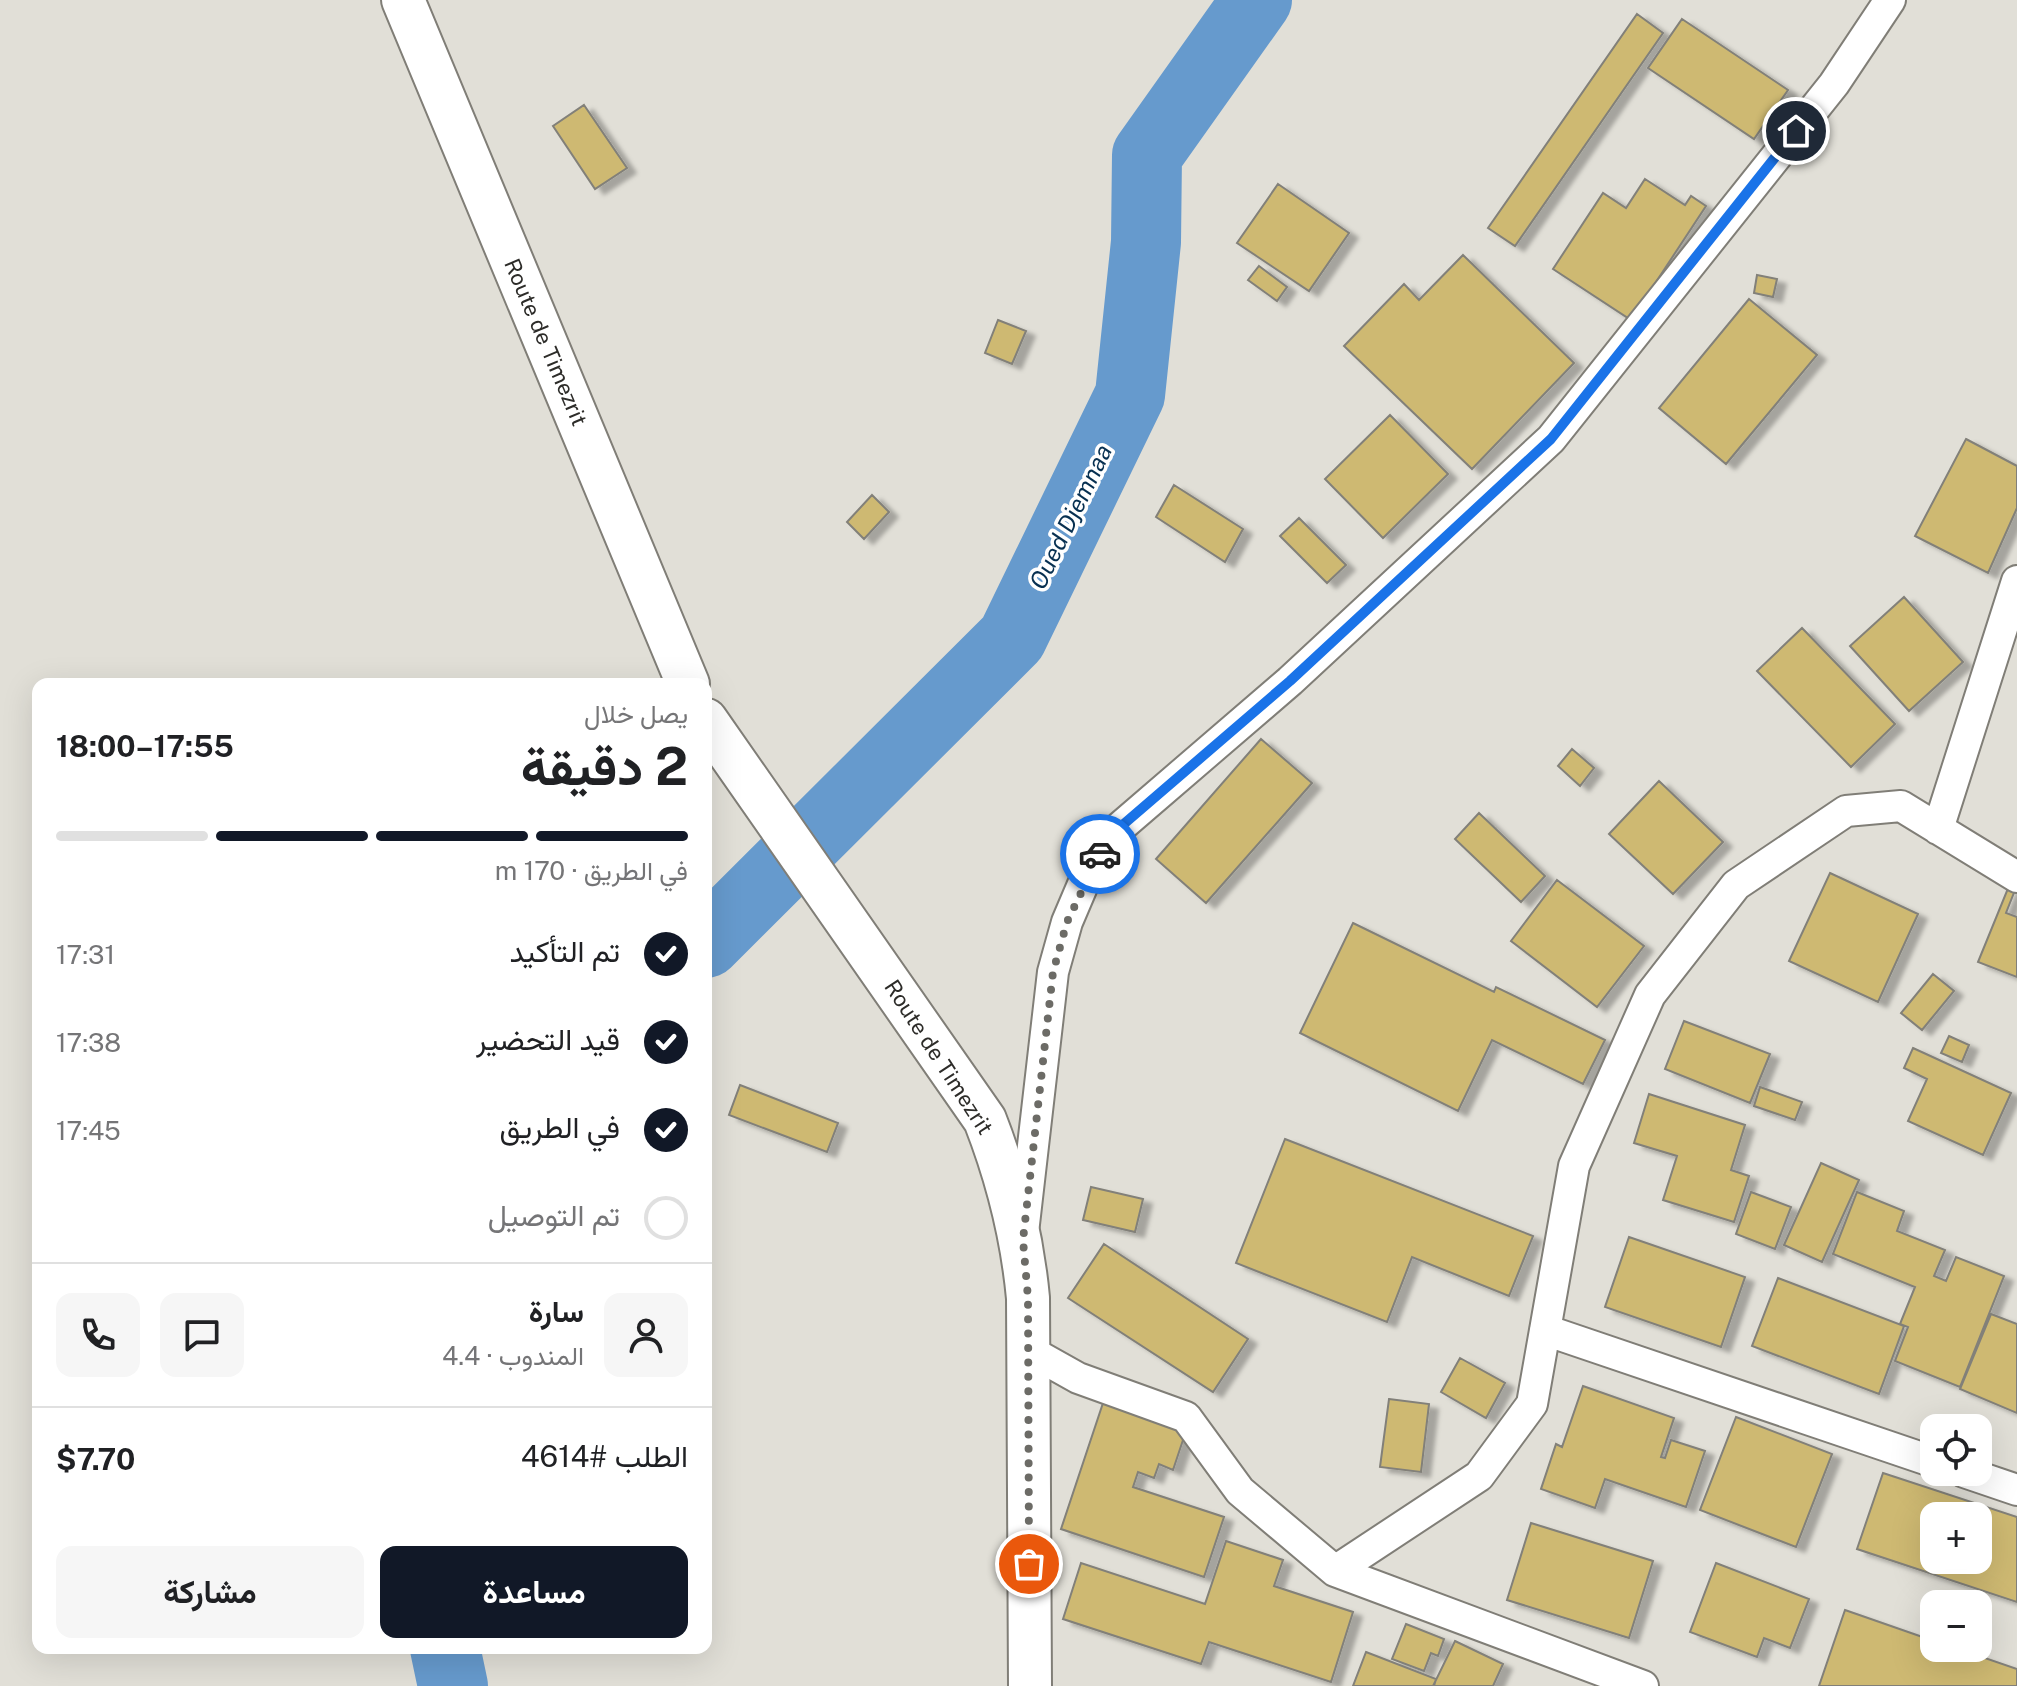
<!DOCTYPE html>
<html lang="ar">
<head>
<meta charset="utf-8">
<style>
	:root { --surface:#fff; --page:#f6f6f6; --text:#202124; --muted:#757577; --line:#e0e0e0; --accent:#111827 }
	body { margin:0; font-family:"Public Sans",Vazirmatn,sans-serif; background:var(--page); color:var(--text); direction:rtl; height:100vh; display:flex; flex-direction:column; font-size:30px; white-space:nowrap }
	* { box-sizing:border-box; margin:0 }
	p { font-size:26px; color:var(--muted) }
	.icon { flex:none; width:44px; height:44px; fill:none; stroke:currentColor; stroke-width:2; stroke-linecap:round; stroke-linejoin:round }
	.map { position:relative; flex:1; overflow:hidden; direction:ltr }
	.side { position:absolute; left:32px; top:678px; width:680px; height:976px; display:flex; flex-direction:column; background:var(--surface); border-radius:16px; box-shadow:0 8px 32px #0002; direction:rtl }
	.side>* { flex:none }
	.fabs { position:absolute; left:1920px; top:1414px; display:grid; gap:16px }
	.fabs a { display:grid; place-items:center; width:72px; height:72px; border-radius:16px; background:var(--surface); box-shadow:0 8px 32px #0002; font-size:40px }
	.pin { position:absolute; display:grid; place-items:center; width:68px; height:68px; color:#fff; margin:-34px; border:4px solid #fff; border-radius:50%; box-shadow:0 2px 8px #0007 }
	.courier { position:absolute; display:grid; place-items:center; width:80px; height:80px; margin:-40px; border:6px solid #1a73e8; border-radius:50%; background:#fff; color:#222; box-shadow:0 2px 10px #0007 }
	.summary em { font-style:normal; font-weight:700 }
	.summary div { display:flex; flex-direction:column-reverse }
	.summary { display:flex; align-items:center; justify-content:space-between; height:136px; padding:0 24px }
	h1 { font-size:52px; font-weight:700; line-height:60px }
	.bar { display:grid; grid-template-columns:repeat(4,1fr); gap:12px 8px; align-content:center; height:96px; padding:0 24px }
	.bar i { height:10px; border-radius:6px; background:var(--line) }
	.bar .on { background:var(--accent) }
	.bar p { grid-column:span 4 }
	.line { display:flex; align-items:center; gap:20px; padding:0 24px; border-top:2px solid var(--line) }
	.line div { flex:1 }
	.round { display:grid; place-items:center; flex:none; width:84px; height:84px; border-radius:16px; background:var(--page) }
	ol { padding:0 24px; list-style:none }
	li { display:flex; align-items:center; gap:24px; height:88px }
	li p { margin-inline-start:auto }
	li .icon { padding:8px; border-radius:50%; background:var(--accent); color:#fff; stroke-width:4 }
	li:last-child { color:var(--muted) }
	li i { width:44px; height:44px; border:4px solid var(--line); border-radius:50% }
	.action { display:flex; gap:16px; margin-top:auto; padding:16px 24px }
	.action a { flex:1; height:92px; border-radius:16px; background:var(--accent); color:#fff; font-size:32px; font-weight:700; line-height:92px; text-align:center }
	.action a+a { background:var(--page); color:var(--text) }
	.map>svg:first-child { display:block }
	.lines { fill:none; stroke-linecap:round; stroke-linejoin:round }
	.river { stroke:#669acd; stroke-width:70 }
	.building { fill:#ceb972; stroke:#828079; stroke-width:2; fill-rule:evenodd; filter:url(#shadow) }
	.minor-casing { stroke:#807e77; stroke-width:34 }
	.secondary-casing { stroke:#807e77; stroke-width:46 }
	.minor { stroke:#fff; stroke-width:30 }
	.secondary { stroke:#fff; stroke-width:42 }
	.done { stroke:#6c6b66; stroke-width:8; stroke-dasharray:0 14.4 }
	.route { stroke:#1a73e8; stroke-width:10 }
	.labels { text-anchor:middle; stroke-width:7; stroke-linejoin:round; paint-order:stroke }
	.street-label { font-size:22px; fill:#2d2c29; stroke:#fff }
	.water-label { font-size:24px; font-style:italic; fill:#073051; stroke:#fff }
</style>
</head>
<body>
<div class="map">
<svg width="2017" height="1686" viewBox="0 0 2017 1686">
	<defs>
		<filter id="shadow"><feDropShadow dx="9" dy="5" stdDeviation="2" flood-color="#0004"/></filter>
	</defs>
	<rect width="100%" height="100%" fill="#e1dfd7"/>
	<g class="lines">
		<path class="river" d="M706,943L1012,638L1130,395L1146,242L1147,155L1257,0
			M445,1648L453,1686"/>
	</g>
	<path class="building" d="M1637,14L1663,33L1515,246L1488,228Z
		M1682,19L1788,90L1754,139L1648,68Z
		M584,105L627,168L595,189L553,126Z
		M1645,179L1685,205L1691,196L1706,206L1631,320L1553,269L1603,193L1626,208Z
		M1278,184L1349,233L1309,291L1237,243Z
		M1463,255L1574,363L1472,469L1344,346L1404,284L1419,300Z
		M1259,266L1287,287L1277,301L1248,280Z
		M1757,275L1777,279L1773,297L1754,293Z
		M1749,299L1817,355L1726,464L1659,408Z
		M998,320L1026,331L1012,364L985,353Z
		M1390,415L1448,474L1383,538L1325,479Z
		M1966,439L2017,466V508L1988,573L1915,536Z
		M1174,485L1243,529L1225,562L1156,517Z
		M872,495L889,512L864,539L847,522Z
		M1299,518L1346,565L1327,583L1280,536Z
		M1904,597L1963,662L1909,711L1850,646Z
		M1802,628L1895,724L1851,767L1757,671Z
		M1261,739L1312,783L1206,903L1156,859Z
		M1572,749L1594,768L1580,786L1558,766Z
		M1659,781L1723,842L1673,894L1609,834Z
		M1479,813L1545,876L1521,902L1455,839Z
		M1830,873L1918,914L1878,1002L1789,961Z
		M1557,880L1644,946L1597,1007L1511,941Z
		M2011,881L2017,885L2006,913L2017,917V977L1978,962Z
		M1353,923L1494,992L1496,987L1605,1040L1583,1084L1492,1040L1458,1111L1300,1033Z
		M1933,974L1954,991L1922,1030L1901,1013Z
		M1684,1021L1770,1054L1750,1103L1665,1069Z
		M1949,1036L1969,1045L1962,1062L1941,1053Z
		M1913,1048L2011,1093L1983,1155L1908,1121L1927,1079L1904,1068Z
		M740,1085L838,1123L827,1152L729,1115Z
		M1760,1087L1802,1102L1795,1120L1754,1106Z
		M1649,1094L1745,1125L1731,1170L1749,1176L1734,1222L1663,1200L1677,1156L1634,1143Z
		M1285,1139L1533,1236L1509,1296L1412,1257L1387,1322L1236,1263Z
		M1821,1163L1859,1180L1822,1262L1784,1245Z
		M1091,1187L1143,1199L1135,1232L1083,1220Z
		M1751,1192L1791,1207L1775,1249L1736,1234Z
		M1857,1192L1904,1211L1897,1231L1945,1250L1934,1276L1946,1281L1956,1257L2004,1276L1960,1387L1895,1361L1908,1327L1900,1324L1915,1287L1833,1254Z
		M1629,1237L1745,1277L1721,1347L1605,1307Z
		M1104,1244L1248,1339L1213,1392L1068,1298Z
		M1778,1278L1904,1326L1879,1394L1752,1346Z
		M1991,1314L2017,1324V1413L1960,1389Z
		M1460,1358L1505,1383L1486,1418L1441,1392Z
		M1583,1386L1674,1418L1661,1457L1665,1458L1671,1440L1705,1451L1686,1507L1605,1479L1595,1508L1541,1489L1556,1444L1562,1447Z
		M1389,1399L1429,1404L1421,1472L1380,1467Z
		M1103,1403L1186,1431L1173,1470L1159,1464L1154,1478L1138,1472L1133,1487L1224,1517L1204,1577L1061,1529Z
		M1736,1417L1832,1454L1796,1547L1700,1510Z
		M1883,1473L2017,1517V1602L1857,1549ZM1934,1516H1978V1560H1934Z
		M1531,1523L1653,1561L1629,1638L1507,1600Z
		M1226,1541L1283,1560L1274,1586L1353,1612L1331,1682L1209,1642L1201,1664L1063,1619L1081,1563L1205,1604Z
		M1716,1563L1809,1599L1790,1648L1764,1638L1757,1657L1690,1632Z
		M1845,1610L1934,1641V1648H1956L2017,1669V1686H1819Z
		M1406,1624L1444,1639L1438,1656L1431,1653L1424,1671L1392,1659Z
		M1455,1641L1503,1664L1493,1686H1433Z
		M1366,1652L1436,1679L1434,1686H1353Z"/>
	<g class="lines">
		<defs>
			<path id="minor" d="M1938,829L2017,581
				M1024,1224L1053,972L1067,922L1087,875L1111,835L1290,681L1551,439L1834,84L1890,0
				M1545,1330L1934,1462
				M1028,1350L1078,1378L1186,1417L1240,1491L1335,1571L1643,1686
				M1964,1472L2017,1490
				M1335,1571L1479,1476L1532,1404L1574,1166L1650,995L1736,885L1846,811L1901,806L2017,877"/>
			<path id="secondary" d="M403,0L688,684
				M706,720L985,1120C1008,1179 1022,1234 1028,1298L1030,1686"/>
		</defs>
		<use href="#minor" class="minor-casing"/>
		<use href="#secondary" class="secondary-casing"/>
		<use href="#minor" class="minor"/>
		<use href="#secondary" class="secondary"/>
	</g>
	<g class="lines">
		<path class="done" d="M1029,1564L1028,1298L1023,1240L1053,972L1067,922L1100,854"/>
		<path class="route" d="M1100,854L1111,835L1290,681L1551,439L1796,131"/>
	</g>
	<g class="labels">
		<g class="street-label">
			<text transform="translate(546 342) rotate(67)" y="8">Route de Timezrit</text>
			<text transform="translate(939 1057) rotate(57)" y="8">Route de Timezrit</text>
		</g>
		<g class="water-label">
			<text transform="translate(1071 517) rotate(-64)" y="8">Oued Djemnaa</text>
		</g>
	</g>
</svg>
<div class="fabs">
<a><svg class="icon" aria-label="locate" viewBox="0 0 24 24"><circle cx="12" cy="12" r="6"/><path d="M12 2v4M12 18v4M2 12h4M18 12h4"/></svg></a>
<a>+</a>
<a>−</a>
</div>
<div class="pin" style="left:1029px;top:1564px;background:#ea580c"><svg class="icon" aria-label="bag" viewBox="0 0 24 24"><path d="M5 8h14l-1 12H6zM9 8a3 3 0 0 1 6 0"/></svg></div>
<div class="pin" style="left:1796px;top:131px;background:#1f2937"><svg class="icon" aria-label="home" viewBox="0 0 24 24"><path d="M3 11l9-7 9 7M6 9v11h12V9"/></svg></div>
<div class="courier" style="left:1100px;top:854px"><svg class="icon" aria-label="car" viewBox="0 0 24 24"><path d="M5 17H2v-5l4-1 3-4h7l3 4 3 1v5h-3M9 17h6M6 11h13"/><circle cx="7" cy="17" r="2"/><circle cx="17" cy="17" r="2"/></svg></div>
<section class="side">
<div class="summary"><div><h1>2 دقيقة</h1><p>يصل خلال</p></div><em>17:55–18:00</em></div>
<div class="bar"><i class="on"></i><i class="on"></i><i class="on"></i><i></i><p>في الطريق · 170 m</p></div>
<ol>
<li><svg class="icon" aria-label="check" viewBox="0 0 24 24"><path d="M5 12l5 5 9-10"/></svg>تم التأكيد<p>17:31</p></li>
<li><svg class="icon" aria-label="check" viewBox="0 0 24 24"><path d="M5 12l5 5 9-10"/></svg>قيد التحضير<p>17:38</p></li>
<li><svg class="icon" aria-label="check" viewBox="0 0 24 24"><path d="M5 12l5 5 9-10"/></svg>في الطريق<p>17:45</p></li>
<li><i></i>تم التوصيل</li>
</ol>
<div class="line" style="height:144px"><a class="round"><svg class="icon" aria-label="person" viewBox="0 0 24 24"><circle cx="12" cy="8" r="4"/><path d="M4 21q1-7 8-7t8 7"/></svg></a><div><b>سارة</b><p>المندوب · 4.4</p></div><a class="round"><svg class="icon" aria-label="chat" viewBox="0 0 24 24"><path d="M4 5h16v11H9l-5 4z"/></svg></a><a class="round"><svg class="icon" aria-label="phone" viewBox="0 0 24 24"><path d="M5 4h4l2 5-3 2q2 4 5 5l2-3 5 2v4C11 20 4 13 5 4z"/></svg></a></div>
<div class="line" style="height:104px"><div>الطلب #4614</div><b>$7.70</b></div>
<div class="action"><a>مساعدة</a><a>مشاركة</a></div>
</section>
</div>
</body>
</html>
